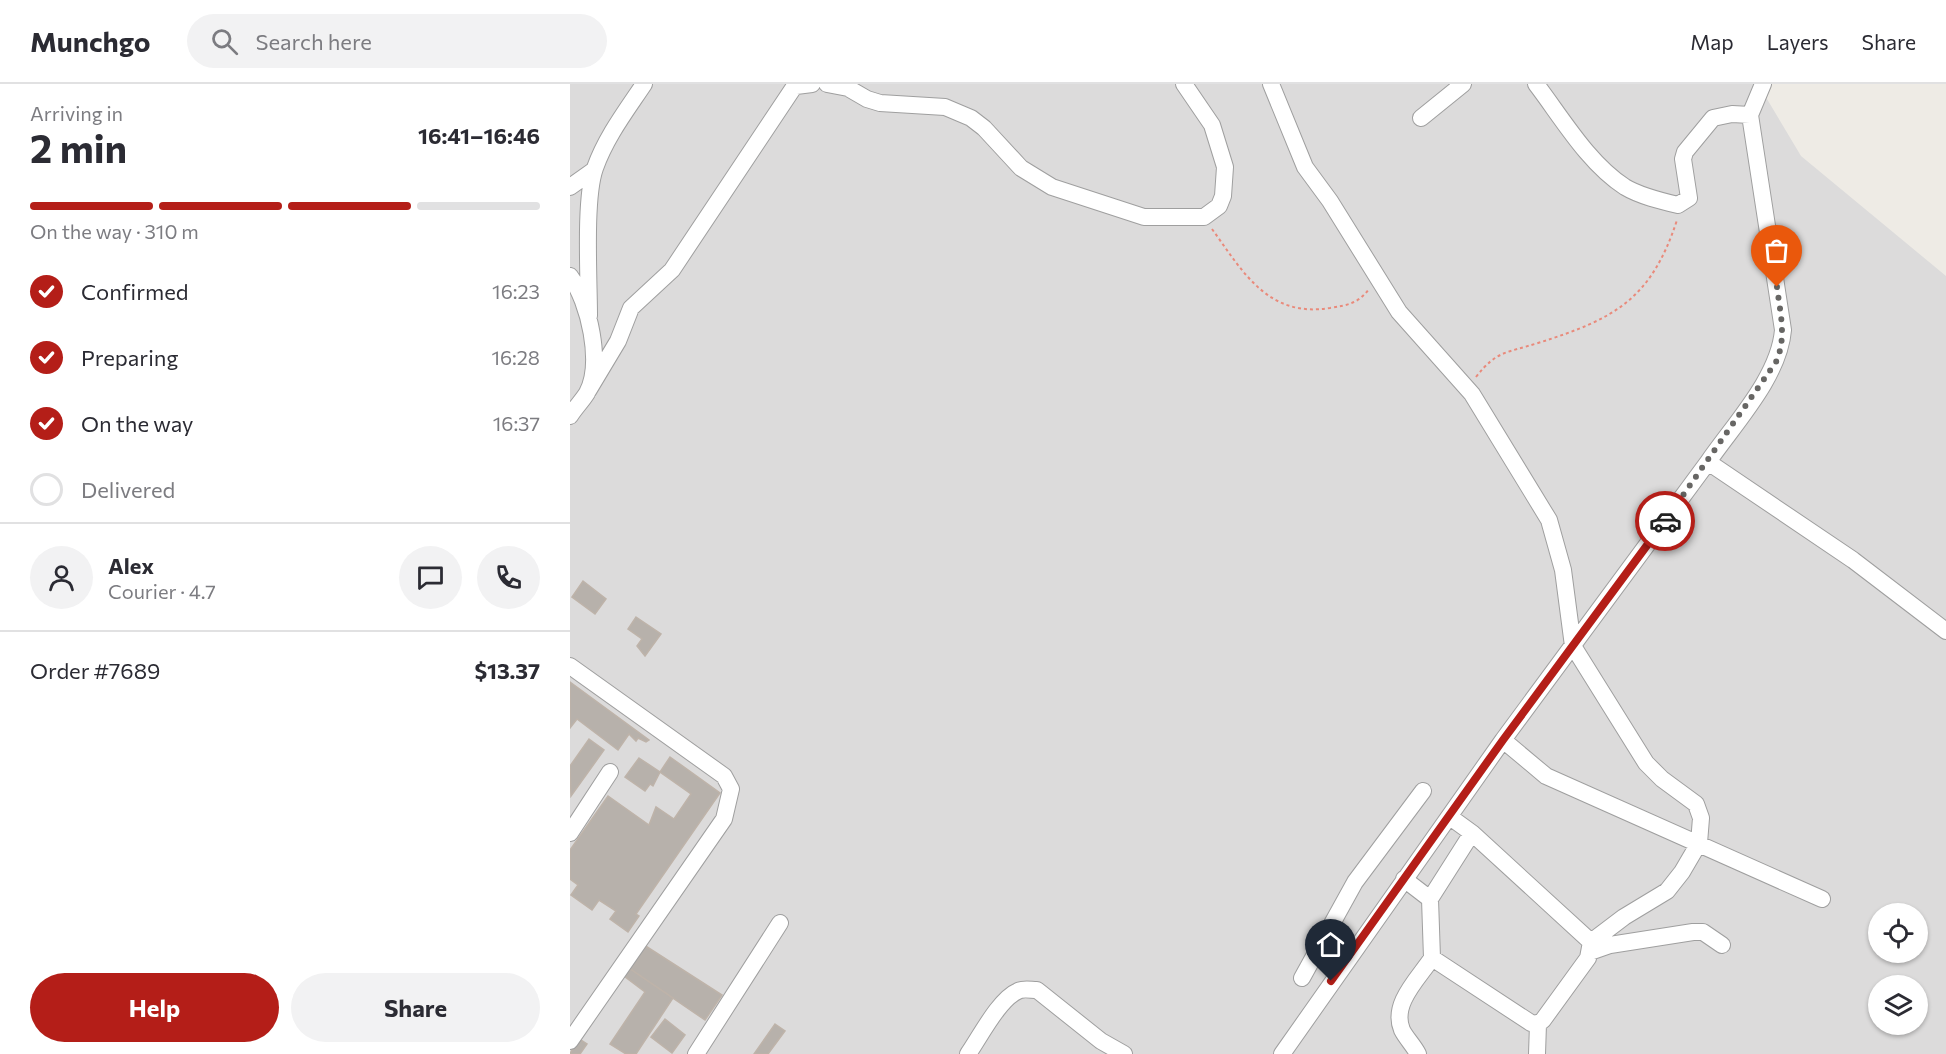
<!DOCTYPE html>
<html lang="en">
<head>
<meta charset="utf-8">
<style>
	:root { --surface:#fff; --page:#f2f2f3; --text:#2b2b33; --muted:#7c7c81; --line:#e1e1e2; --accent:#b41e18 }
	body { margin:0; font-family:Commissioner,sans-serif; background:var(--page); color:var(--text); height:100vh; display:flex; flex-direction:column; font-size:22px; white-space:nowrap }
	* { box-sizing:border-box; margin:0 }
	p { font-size:20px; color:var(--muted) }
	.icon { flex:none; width:33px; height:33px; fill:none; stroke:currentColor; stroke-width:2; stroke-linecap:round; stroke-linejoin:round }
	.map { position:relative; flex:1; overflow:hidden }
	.details { display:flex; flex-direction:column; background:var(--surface); width:570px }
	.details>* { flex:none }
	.controls { position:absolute; left:1298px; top:819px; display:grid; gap:12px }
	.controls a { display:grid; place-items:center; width:60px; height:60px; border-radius:50%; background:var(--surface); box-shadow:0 2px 4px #0004; font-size:30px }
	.pin { position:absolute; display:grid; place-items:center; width:51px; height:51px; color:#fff; margin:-62px -26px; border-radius:50% 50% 50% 0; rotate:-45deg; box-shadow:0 0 6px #0007 }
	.pin .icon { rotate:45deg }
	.courier { position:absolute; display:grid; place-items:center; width:60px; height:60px; margin:-30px; border:4px solid #b41e18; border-radius:50%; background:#fff; color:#222; box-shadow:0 2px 8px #0007 }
	.summary em { font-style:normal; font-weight:700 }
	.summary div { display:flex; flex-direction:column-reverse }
	.summary { display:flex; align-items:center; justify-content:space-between; height:102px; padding:0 30px }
	h1 { font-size:39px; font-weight:700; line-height:45px }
	.bar { display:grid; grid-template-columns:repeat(4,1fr); gap:9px 6px; align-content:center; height:72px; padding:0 30px }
	.bar i { height:8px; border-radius:4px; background:var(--line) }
	.bar .selected { background:var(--accent) }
	.bar p { grid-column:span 4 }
	.line { display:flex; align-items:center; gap:15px; padding:0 30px; border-top:2px solid var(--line) }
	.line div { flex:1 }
	.round { display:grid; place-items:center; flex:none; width:63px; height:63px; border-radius:32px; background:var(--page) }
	ol { padding:0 30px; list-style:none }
	li { display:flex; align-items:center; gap:18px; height:66px }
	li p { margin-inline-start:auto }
	li .icon { padding:6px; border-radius:50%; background:var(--accent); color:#fff; stroke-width:4 }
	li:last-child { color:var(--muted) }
	li i { width:33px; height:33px; border:3px solid var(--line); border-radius:50% }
	.primary-button { display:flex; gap:12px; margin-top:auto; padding:12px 30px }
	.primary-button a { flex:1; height:69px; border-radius:36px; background:var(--accent); color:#fff; font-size:24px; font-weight:700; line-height:69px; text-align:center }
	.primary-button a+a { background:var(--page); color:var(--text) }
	header { display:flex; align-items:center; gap:36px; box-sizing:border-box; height:84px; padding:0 30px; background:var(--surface); border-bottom:2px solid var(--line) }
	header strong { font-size:28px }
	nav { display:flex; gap:33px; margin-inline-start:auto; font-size:21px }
	.search { width:420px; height:54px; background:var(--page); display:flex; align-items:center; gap:15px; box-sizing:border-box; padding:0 21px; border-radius:33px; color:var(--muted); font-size:22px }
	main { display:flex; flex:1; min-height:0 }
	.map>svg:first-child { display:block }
	.residential { fill:#dcdbdb; fill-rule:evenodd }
	.building { fill:#b7b1ab; stroke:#beb3a9; stroke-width:1.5 }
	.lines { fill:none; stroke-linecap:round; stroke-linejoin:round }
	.minor-casing { stroke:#9f9f9f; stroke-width:18 }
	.path { stroke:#e98a7b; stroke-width:2; stroke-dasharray:3 3; stroke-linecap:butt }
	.minor { stroke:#fff; stroke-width:16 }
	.done { stroke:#676664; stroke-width:6; stroke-dasharray:0 10.8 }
	.route { stroke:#b41e18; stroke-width:8 }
</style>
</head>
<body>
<header>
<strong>Munchgo</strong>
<div class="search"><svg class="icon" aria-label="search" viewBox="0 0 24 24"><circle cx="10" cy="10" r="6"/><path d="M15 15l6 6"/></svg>Search here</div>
<nav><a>Map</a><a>Layers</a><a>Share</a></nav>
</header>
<main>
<section class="details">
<div class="summary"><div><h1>2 min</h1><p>Arriving in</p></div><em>16:41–16:46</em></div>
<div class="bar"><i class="selected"></i><i class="selected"></i><i class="selected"></i><i></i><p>On the way · 310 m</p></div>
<ol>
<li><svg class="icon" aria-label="check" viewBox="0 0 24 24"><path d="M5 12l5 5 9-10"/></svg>Confirmed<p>16:23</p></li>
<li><svg class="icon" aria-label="check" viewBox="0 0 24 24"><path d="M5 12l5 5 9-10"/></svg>Preparing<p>16:28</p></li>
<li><svg class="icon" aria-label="check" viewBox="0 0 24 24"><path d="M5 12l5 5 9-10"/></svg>On the way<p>16:37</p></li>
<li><i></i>Delivered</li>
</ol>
<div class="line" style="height:108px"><a class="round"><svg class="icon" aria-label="person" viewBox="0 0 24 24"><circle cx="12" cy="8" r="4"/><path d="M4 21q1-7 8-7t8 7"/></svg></a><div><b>Alex</b><p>Courier · 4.7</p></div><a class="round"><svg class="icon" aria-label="chat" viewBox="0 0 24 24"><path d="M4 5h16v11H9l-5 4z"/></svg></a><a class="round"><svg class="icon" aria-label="phone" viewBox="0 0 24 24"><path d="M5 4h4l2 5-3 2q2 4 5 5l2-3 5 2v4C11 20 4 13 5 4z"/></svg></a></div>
<div class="line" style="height:78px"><div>Order #7689</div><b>$13.37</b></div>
<div class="primary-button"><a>Help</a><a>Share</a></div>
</section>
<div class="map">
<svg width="1376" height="970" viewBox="0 0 1376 970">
	<rect width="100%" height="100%" fill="#eeebe5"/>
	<path class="residential" d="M0,0H1188L1231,72L1376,192V970H0ZM1308,830H1347V868H1308ZM1308,902H1347V940H1308Z"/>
	<path class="building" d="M13,497L36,515L25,530L2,513Z
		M66,533L91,550L75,572L67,562L72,555L58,545Z
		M0,598L79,656L76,658L68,654L66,657L59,650L48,666L7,635L0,644Z
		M19,655L34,666L1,712L0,682Z
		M100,673L150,709L66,830L69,832L58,848L40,835L46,827L29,816L22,826L1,811L8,801L0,795V766L38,712L79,741L86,723L104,735L121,710L90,688Z
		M69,674L90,688L83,702L80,700L75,707L55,693Z
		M74,861L152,911L135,936L59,884Z
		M59,884L103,914L66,970H56L40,960L75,908L54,892Z
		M95,935L115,951L102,969L81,953Z
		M205,940L215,947L198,970H184Z
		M8,954L17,960L10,970H0Z"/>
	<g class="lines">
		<defs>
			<path id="minor" d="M257,0L278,4L297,15L310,19L375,23L401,34L414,44L451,84L482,103L574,133H634L649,122L653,112L655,83L642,41L614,0
				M701,0L735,83L760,117L829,228L902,310L979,436L993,486L1003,562L1076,679L1092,695L1126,720L1131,734L1129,759L1112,788L1097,807L1054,833L1021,858
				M966,0C992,34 1018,79 1055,103C1070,112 1091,117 1108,121L1119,114L1113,75L1115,68L1143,34L1162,30L1180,31
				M226,2L242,0
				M851,34L893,0
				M0,103L24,86
				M0,192C19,218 33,279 17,309C12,317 5,324 0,332
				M19,232C19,196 14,115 25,84C36,53 56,27 74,0
				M18,307L48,257L61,224L102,186L226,0
				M1138,378C1165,339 1209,293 1213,246L1180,31L1193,0
				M0,582L154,692L161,705L154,735L0,957
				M933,656L976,692L1252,815
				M0,749L40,688
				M834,795L860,815L862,874L961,939L968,940L973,936L1018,874L1021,858L902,749L880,733
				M860,815L902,749
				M1020,868L1040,861L1123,848H1133L1152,861
				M732,894L785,798L853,707
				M126,970L210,839
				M398,970C410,953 429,915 448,907C453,904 461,906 467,906L531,957L554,970
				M712,970L933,656L1138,378L1283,476L1376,547
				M848,970C844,962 836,954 832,946C821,920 848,895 862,874
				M967,970L968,940"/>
		</defs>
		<use href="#minor" class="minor-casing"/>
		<path class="path" d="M642,145C673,188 698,234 760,224C777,221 788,220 799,205
			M906,293C927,266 937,269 968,259C1044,235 1081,216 1107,136"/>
		<use href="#minor" class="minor"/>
	</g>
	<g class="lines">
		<path class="done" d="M1095,437L1206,278C1217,254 1210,228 1207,203"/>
		<path class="route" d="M761,897L933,656L1095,437"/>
	</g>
</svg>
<div class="controls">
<a><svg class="icon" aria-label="locate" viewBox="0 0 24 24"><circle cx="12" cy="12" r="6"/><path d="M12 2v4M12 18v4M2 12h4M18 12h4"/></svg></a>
<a><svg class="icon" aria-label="layers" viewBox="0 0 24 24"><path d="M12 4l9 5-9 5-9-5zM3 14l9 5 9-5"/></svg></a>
</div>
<div class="pin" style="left:1207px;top:203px;background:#ea580c"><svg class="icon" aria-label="bag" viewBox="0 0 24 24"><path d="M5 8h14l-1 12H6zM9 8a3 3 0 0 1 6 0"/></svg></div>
<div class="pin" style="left:761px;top:897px;background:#1f2937"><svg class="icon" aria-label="home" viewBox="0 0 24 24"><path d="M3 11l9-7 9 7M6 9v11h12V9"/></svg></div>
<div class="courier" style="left:1095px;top:437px"><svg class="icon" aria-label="car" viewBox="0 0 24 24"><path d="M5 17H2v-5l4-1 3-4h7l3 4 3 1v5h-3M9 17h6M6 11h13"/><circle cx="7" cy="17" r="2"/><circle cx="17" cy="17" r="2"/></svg></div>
</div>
</main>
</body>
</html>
